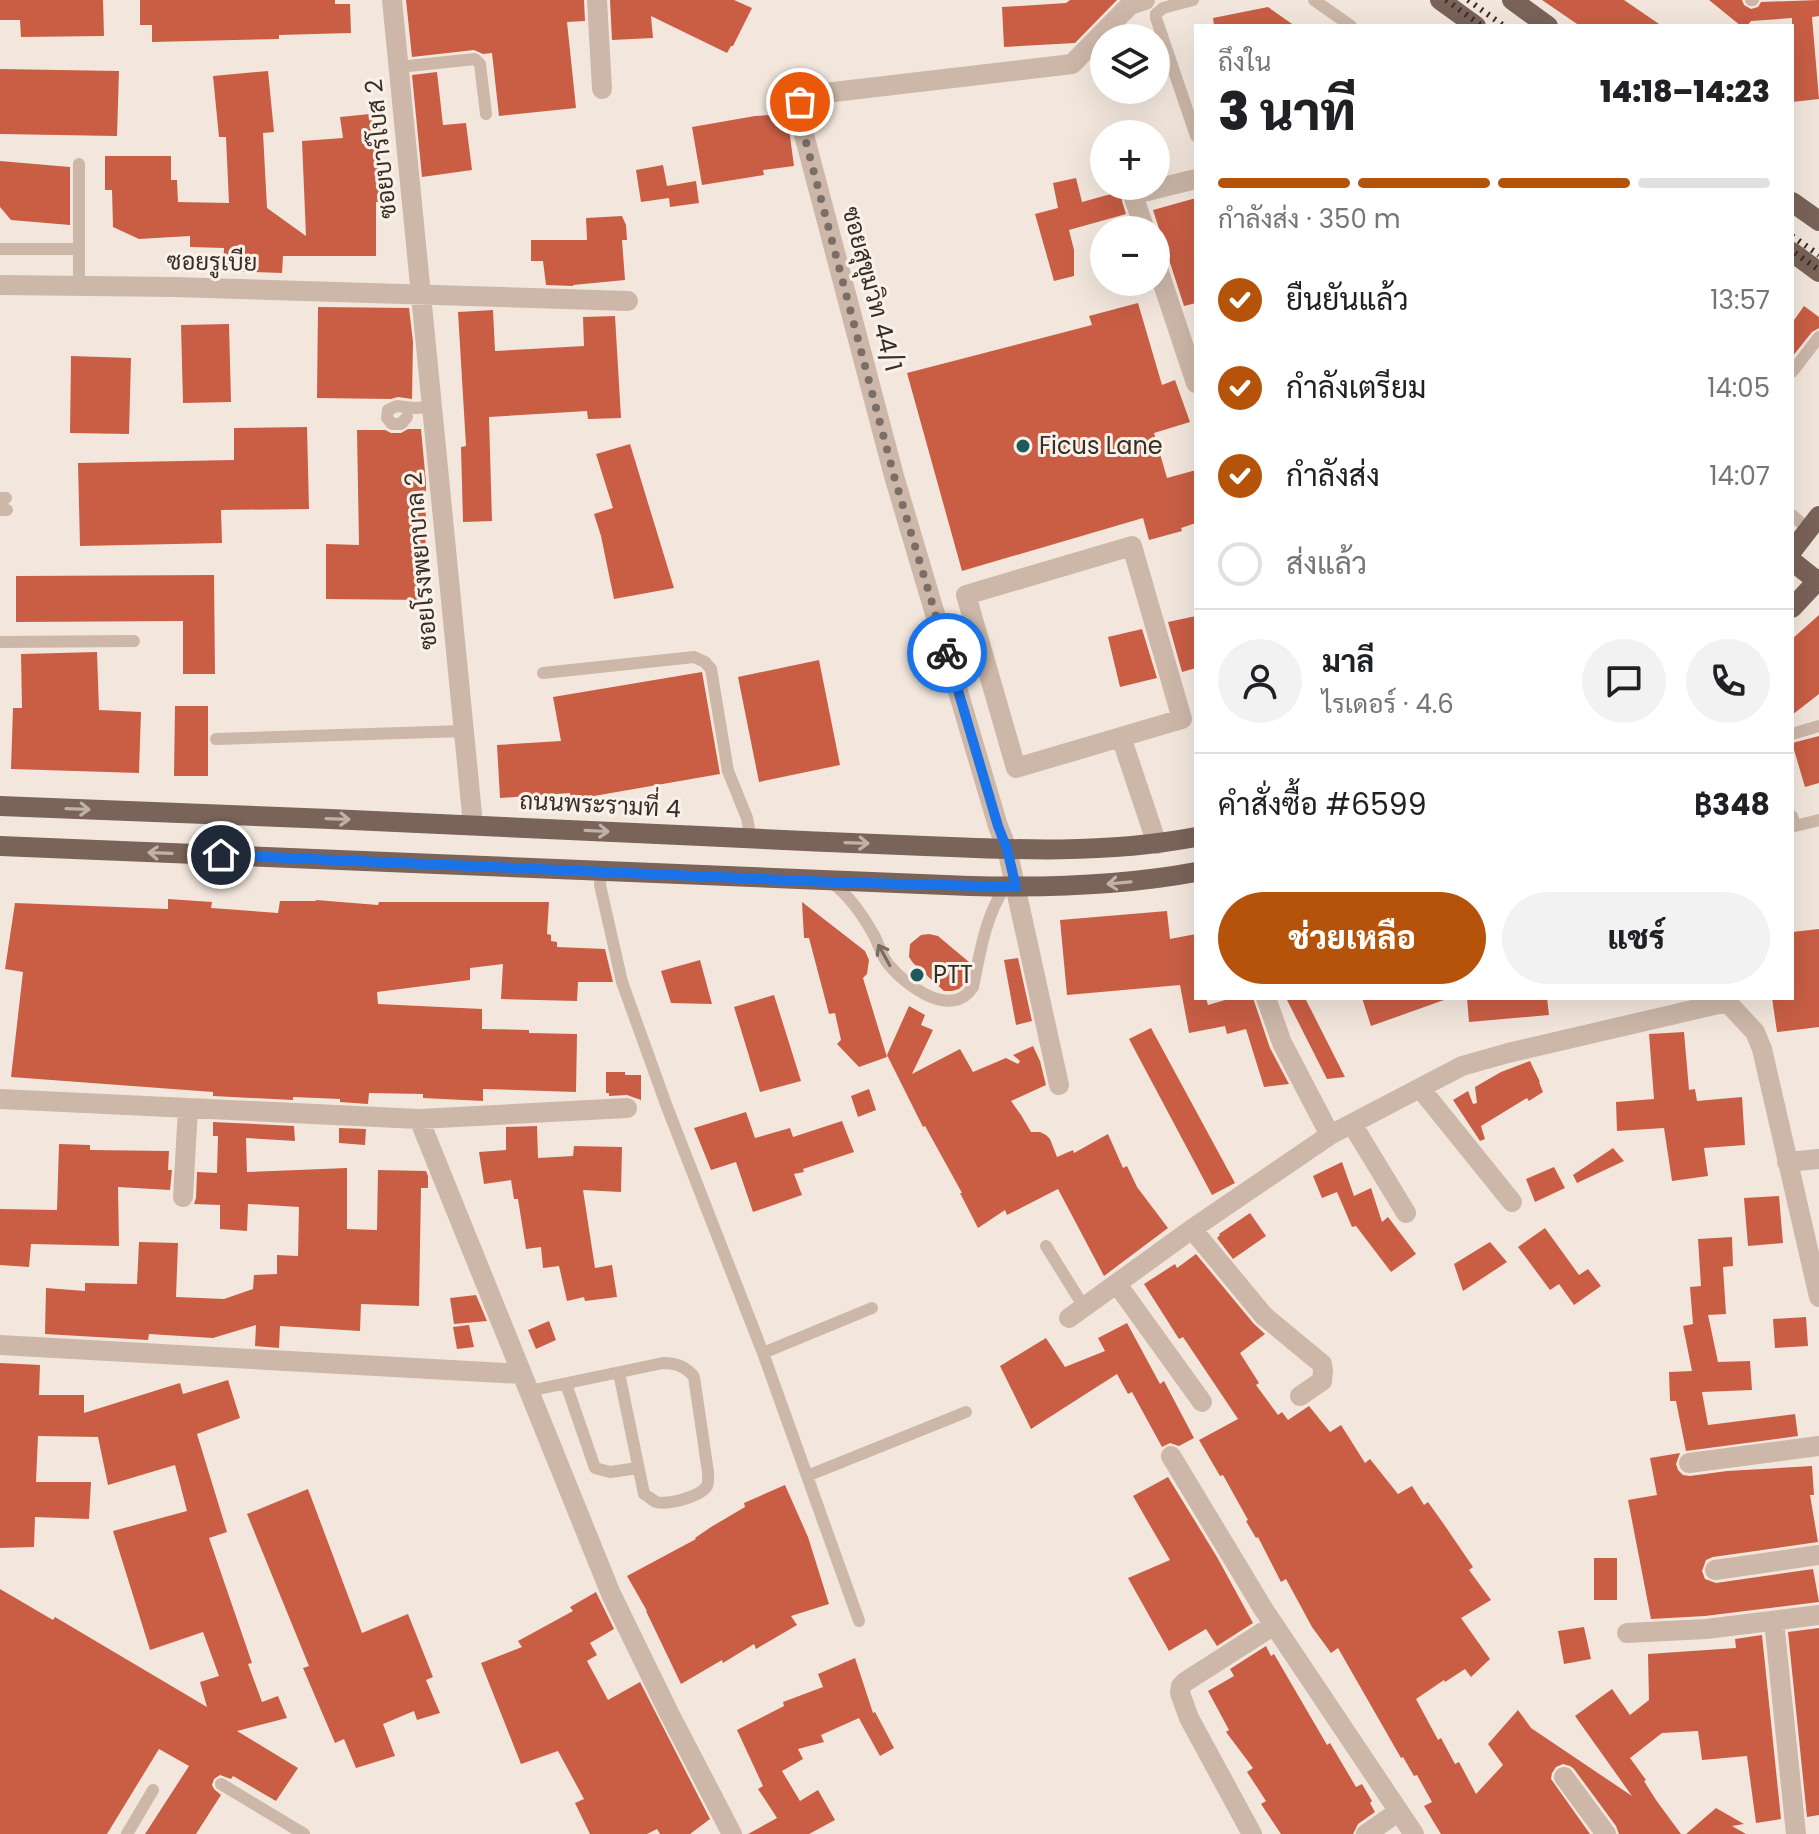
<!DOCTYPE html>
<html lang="th">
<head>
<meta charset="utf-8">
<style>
	:root { --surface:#fff; --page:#f2f2f2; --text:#202124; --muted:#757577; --line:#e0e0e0; --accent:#b45309 }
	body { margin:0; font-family:Poppins,Sarabun,sans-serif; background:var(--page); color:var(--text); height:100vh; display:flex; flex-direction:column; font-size:30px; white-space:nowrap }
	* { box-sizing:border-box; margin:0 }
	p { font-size:26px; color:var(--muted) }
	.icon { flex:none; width:44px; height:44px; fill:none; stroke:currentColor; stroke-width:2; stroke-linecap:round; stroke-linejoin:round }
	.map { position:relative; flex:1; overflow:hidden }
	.side { position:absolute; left:1194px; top:24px; width:600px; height:976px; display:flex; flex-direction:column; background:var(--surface); border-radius:0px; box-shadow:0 8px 32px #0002 }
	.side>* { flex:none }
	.buttons { position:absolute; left:1090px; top:24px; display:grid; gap:16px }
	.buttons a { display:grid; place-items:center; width:80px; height:80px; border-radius:50%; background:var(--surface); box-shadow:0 8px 32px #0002; font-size:40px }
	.pin { position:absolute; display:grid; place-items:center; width:68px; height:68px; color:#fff; margin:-34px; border:4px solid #fff; border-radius:50%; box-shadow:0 2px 8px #0007 }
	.courier { position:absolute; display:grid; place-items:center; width:80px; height:80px; margin:-40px; border:6px solid #1a73e8; border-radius:50%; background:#fff; color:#222; box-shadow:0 2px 10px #0007 }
	.overview em { font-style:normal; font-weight:800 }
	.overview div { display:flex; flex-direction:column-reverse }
	.overview { display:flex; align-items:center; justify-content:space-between; height:136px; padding:0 24px }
	h1 { font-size:52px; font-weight:800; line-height:60px }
	.bar { display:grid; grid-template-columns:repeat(4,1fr); gap:12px 8px; align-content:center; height:96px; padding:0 24px }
	.bar i { height:10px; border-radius:6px; background:var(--line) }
	.bar .current { background:var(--accent) }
	.bar p { grid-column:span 4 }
	.line { display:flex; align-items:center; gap:20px; padding:0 24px; border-top:2px solid var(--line) }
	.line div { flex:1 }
	.round { display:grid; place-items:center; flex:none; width:84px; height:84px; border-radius:42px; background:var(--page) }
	ol { padding:0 24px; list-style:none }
	li { display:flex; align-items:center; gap:24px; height:88px }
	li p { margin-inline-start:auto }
	li .icon { padding:8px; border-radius:50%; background:var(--accent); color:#fff; stroke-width:4 }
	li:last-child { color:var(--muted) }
	li i { width:44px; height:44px; border:4px solid var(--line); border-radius:50% }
	.primary-button { display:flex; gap:16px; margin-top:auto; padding:16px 24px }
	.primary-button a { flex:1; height:92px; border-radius:48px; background:var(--accent); color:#fff; font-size:32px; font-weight:800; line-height:92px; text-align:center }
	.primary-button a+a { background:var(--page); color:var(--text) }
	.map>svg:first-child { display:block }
	.building { fill:#c95e45 }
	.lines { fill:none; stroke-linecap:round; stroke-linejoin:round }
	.service { stroke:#ccb7a8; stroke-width:12 }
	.minor { stroke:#ccb7a8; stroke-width:20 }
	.primary { stroke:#7a6359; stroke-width:20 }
	.rail { stroke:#382d29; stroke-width:6; stroke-dasharray:2 6; stroke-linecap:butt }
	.oneway { stroke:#c0b2a8 }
	.oneway2 { stroke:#7b6b62 }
	.done { stroke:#796e68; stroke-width:8; stroke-dasharray:0 14.4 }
	.route { stroke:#1a73e8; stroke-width:10 }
	.poi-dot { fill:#1d5a5b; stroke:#faf2e9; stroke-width:3 }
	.labels { text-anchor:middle; stroke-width:6; stroke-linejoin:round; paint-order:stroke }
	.street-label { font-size:24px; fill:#382d29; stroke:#faf2e9 }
	.poi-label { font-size:24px; fill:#382d29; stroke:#faf2e9; text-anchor:start }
</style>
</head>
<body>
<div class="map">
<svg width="1819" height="1834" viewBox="0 0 1819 1834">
	<rect width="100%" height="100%" fill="#f3e7dd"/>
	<path class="building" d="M0,0H103L104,36L21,37L20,20H0Z
		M140,0H335V4H350L351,33L279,35V39L152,42V25H140Z
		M406,0H584L585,21L567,22L576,108L499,116L492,53L483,54L474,50L412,57Z
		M610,0H734L752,8L733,46H731L727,53L651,16L653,38L612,40Z
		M1070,0H1117L1075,43L1004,47L1002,7L1066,3Z
		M1542,0H1624L1662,26H1580Z
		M1709,0H1742L1744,5L1751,9L1758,7L1761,2L1819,0V16L1812,17L1819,99L1792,102V18L1751,21L1747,26H1741Z
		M1268,7L1295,26H1214L1213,18Z
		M0,69L119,71L117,136L0,134Z
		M268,71L274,132L263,133L267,208L306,236L302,141L343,138L340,117L380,113L385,201L376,202V256H283L282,273L223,271L224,248L190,247V236L139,239L113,227L112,190H105V156H171V180H177L178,202L229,203L226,137H219L213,76Z
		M437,72L443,125L466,123L472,170L422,177L412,75Z
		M785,114L789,129L794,166L763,170L764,175L702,185L692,127L755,116Z
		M0,161L70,167V225L11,220L0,207Z
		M663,165L667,186L696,181L699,203L670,207L669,198L641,202L636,170Z
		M1076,178L1082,202L1122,191V201L1126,214L1069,230L1074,250V276L1054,281L1035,214L1058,208L1053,183Z
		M1196,198V303L1184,306L1153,210Z
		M622,216L626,225L627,240H622L625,280L573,285V286L546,285L543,261H531V240H587L586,218Z
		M1138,303L1162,385L1175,380L1190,422L1154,433L1167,478L1196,470V523L1181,528L1182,531L1149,540L1143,518L962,571L907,373L1092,325L1089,316Z
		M1804,306L1819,317V328L1812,332L1792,357V323Z
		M318,307L409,308L413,342L412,399L398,397L391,399L317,398Z
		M493,310L495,351L584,346L583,317L615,316L621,418L588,419L587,411L489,417L492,521L463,522L461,447L466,446L458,312Z
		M229,324L231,402L183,403L181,325Z
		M71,356L131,358L129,434L70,433Z
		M307,427L309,509L221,510L222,543L80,546L78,463L234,460V428Z
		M408,429H421L426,483L425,600L326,599V544L359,545L357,430H385L391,433H401Z
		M630,444L674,588L614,599L601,536L594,514L613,508L596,454Z
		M214,575L215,674H183V621L16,622V576Z
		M1819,615V694L1792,715V639Z
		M1196,616V668L1182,672L1168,622Z
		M1142,629L1157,678L1120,687L1108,637Z
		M97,652L99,710L141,712L139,773L11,769L13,708H22L21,654Z
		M819,660L840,765L759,782L738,677Z
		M702,672L720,774L571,800L570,793L500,798L497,745L561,741L553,697Z
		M175,706H208V776H174Z
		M1819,736V783L1805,787L1792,743Z
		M168,899L212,902L211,908L278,913L280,901H316V900L378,905L379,902H549L547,934L551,935V941L557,942V947L605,949L613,982H578L577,1001L501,999L503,964L470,968V980L377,992L378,1004L482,1009V1029L529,1030V1033L577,1034L576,1092L483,1089V1101L423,1098V1094L369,1093L368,1104L340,1102V1099L293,1097V1100L213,1096V1092L11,1077L23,972L5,969L15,903L168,909Z
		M802,902L865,951L869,960L867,974L863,978L887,1057L859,1067L837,1044L841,1040L835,1013L829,1014L809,938H804Z
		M1167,911L1170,939L1196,934V998H1206L1208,1005L1232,998H1253L1270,1048L1289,1084L1264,1087L1246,1029L1227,1034L1225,1026L1189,1033L1180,985L1067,995L1060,920Z
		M1819,929V1027L1777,1032L1772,998H1792V932Z
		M929,934L938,936L969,962L965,983L959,989L952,991H944L913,963L909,957L910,944L921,935Z
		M1018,958L1032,1021L1016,1025L1004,960Z
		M700,960L712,1004L671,1003L661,971Z
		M774,995L801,1081L760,1092L734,1007Z
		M1286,998H1305L1345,1077L1327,1079Z
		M1362,998H1444V1000L1371,1026Z
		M1467,998H1547L1549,1015L1469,1022Z
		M909,1006L925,1015L921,1025L933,1030L912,1074L960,1049L973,1072L1006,1058L1018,1064L1020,1061L1013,1055L1033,1046L1040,1061L1046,1085L1011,1101L1021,1115L1031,1132H1040L1046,1135L1050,1139L1057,1157L1073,1150L1074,1153L1108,1134L1123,1168L1127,1166L1137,1187L1168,1228L1104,1276L1058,1189L1007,1215L1005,1210L978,1228L960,1193H962L925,1126L923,1127L887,1055Z
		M1151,1028L1235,1183L1212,1195L1129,1039Z
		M1684,1032L1689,1090L1695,1089L1697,1101L1742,1097L1745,1145L1704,1148L1708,1176L1672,1181L1664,1128L1617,1131L1616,1102L1654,1099L1649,1034Z
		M1530,1061L1540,1082H1539L1543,1092L1529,1101L1527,1098L1481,1126L1485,1139L1480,1141L1453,1100L1468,1091L1473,1104L1477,1103L1475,1087L1501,1072Z
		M606,1072H625V1075H641V1100L627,1095L609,1096V1093H606Z
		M869,1089L876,1110L858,1117L851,1096Z
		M746,1112L755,1138L790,1128L793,1137L842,1121L854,1152L803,1169L804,1172L794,1174L802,1195L753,1212L736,1162L711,1170L694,1128Z
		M213,1122L294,1126L295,1141L246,1138L247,1172L347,1168V1229L377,1230L378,1170L426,1171L428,1176V1188H421L419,1306L361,1304L360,1331L280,1326L279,1348L255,1346L256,1325L213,1338L149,1334L148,1340L45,1334L46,1288L85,1291V1283L137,1284L139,1242L178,1243L176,1297L224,1299L253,1289L254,1275L277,1274V1255L298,1256L299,1207L248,1204L247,1231L220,1229V1205L194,1204L196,1198L197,1172L217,1173L218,1136H213Z
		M537,1126L538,1158L573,1156L574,1146L622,1147L621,1192L583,1190L595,1268L612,1265L617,1297L585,1301L584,1297L567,1301L559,1266L543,1268L541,1247L526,1249L518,1199H514L511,1180L484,1184L479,1152L506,1150V1127Z
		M339,1128L366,1129L365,1145L339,1143Z
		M59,1144L90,1145V1150L169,1151L168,1170H172L170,1190L118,1187L119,1246L31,1244L29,1267L0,1265V1209L57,1210Z
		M1613,1148L1624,1161L1577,1183L1573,1175Z
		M1342,1162L1354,1196L1371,1188L1382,1222L1388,1217L1416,1254L1391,1272L1356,1226L1352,1227L1337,1192L1322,1198L1313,1176Z
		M1554,1167L1565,1188L1535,1202L1526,1179Z
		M1779,1196L1783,1243L1748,1246L1744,1198Z
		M1250,1213L1266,1236L1233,1259L1217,1238L1220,1235L1219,1234Z
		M1545,1228L1579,1275L1588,1269L1601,1286L1574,1305L1559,1284L1550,1290L1518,1247Z
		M1732,1237L1733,1266L1723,1267L1726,1314L1708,1315L1718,1362L1750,1361L1752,1390L1702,1392L1708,1425L1795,1414L1798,1436L1686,1451L1676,1401H1670L1669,1372L1692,1371L1683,1326L1693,1324L1690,1287L1701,1286L1698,1239Z
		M1490,1242L1507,1262L1463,1291L1454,1264Z
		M1196,1254L1254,1324L1265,1334L1240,1353L1259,1383L1256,1385L1278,1415L1282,1412L1288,1420L1309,1406L1330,1432L1341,1425L1365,1463L1370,1459L1398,1494L1412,1486L1424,1505L1428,1502L1443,1523L1473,1567L1469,1570L1491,1600L1461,1618L1490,1659L1471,1677L1465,1669L1445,1682L1444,1680L1416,1699L1438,1740L1441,1738L1455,1764L1459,1762L1476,1794L1503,1765L1488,1744L1518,1710L1531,1728L1632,1796L1575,1716L1612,1689L1630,1715L1649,1700L1648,1654L1736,1648L1735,1639L1762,1635L1781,1819L1756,1823L1747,1756L1702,1760L1698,1731L1662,1733L1630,1758L1646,1780L1644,1781L1656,1800L1681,1834H1619L1616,1826L1574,1769L1570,1766L1563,1764L1556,1767L1552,1773L1551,1779L1590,1834H1441L1424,1806L1432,1802L1417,1775L1414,1776L1403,1757L1401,1758L1338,1648L1331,1653L1312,1627L1286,1579L1281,1582L1258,1537L1256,1538L1246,1521L1248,1520L1223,1475L1220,1476L1199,1440L1238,1419L1183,1337L1179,1339L1144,1284L1175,1264L1177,1268Z
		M476,1295L487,1321L454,1324L450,1298Z
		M1806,1317L1808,1346L1775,1348L1773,1319Z
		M549,1321L556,1340L536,1349L528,1330Z
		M1127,1323L1160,1384L1164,1381L1194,1438L1179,1446L1170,1443L1162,1447L1132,1392L1128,1394L1117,1374L1031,1429L1000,1366L1046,1338L1065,1367L1105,1351L1098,1338Z
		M469,1325L474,1347L457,1349L453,1327Z
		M0,1363L40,1365L39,1395H84V1413L180,1383L183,1394L228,1380L240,1418L197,1434L227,1532L209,1538L252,1663L248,1664L262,1702L278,1696L287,1718L237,1731L298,1768L276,1801L233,1776L231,1779L220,1775L214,1779L212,1785L214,1789L221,1795L196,1834H145L189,1766L159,1749L107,1834H0V1589L53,1620L55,1617L207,1707L200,1682L219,1676L203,1632L150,1650L113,1531L187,1511L175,1465L108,1485L98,1437L38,1436L36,1482H91L89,1519L35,1517L34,1547L0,1548Z
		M1680,1453L1676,1464L1678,1470L1683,1475L1690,1476L1727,1471L1812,1466L1814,1495H1810L1818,1542L1713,1557L1706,1560L1702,1571L1705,1579L1716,1583L1813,1569L1819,1602L1705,1616L1651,1619L1628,1500L1657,1495L1650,1458Z
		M1168,1477L1217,1557L1253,1623L1217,1646L1206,1629L1169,1651L1128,1578L1170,1560L1133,1496Z
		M785,1485L808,1537L829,1604L791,1616L797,1625L756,1649L754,1644L723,1663L722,1660L681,1684L646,1611H647L627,1576L696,1539L695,1538L711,1527L745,1507L744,1503Z
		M308,1489L362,1633L408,1614L433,1677L426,1680L440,1713L417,1720L414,1711L383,1724L395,1756L356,1768L344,1739L335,1743L303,1668L309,1666L247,1514Z
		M1594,1558H1617V1600H1594Z
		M596,1592L614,1629L590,1643L597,1655L587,1661L608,1700L640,1682L710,1819L690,1834H660L657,1829L647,1834H590L575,1803L584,1799L558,1751L521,1764L481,1663L522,1647L518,1641L573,1611L570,1607Z
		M1584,1627L1591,1659L1564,1664L1558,1631Z
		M1819,1628V1815L1807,1817L1788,1632Z
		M1266,1646L1271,1656L1274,1654L1327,1745L1330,1743L1356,1787L1362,1784L1372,1801L1370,1803L1375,1812L1358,1824L1353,1834H1281L1261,1804L1266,1801L1247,1772L1253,1768L1226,1732L1229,1730L1208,1691L1234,1676L1230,1669Z
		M855,1658L873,1713L875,1712L894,1748L880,1756L859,1718L821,1735L824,1742L798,1749L803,1759L782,1771L800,1801L818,1790L835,1820L809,1834H748L777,1818L758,1789L763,1786L737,1730L784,1706L783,1702L823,1687L818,1674Z
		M1716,1808L1744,1824L1732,1826L1746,1834H1686Z"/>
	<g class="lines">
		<path class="service" d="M1193,0L1163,8L1156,14V18L1196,136
			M1314,0L1351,26
			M1751,0H1753
			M399,67L475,59L480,64L486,114
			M79,164V286
			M0,249H79
			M1792,372L1819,337
			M407,417L401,424H392L387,418L388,410L397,406L414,408L433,407
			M0,498H6
			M0,510H7
			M1792,515L1809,530
			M0,642L134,641
			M543,673L694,657L705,662L711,669L728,771L747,818L751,839
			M1792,734L1819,726
			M216,739L463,731
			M1792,816L1795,826L1819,820
			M601,870L600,885L622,982L667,1107L763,1353L859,1621
			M832,883C850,896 864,917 875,937C879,946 882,957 889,965C906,986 952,1020 973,987C980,953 985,917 1005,887
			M1046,1246L1084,1307
			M763,1353L872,1308
			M566,1384L595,1468L610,1472L638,1468
			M529,1391L663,1363C675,1363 686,1366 694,1377L708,1472C708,1477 709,1482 707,1486C700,1497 668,1505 656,1502C654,1501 646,1495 644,1494L619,1373
			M807,1476L966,1412
			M221,1784L304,1834
			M127,1834L153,1790"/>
		<path class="minor" d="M392,0L473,824
			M597,0L602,89
			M1145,230L1134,198L1135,194L1196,179
			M1156,263L1196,383
			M0,285L174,287L628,301
			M1132,546L1182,719L1016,768L966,595Z
			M1121,737L1157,844
			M1266,998L1282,1043L1330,1135
			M1727,998V1002L1755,1032L1762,1049L1819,1297
			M1059,1085L1007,849L998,826L894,476L797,108L800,102L808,95L1072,64L1130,5L1145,0
			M1420,1088L1512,1202
			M0,1099L419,1119L627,1108
			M419,1119L611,1594L668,1711L732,1834
			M1352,1124L1406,1213
			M1787,1162L1819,1159
			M183,1197L188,1108
			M1192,1229L1264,1316L1322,1364L1323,1371L1322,1381L1300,1396
			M1117,1284L1202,1402
			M1069,1318L1192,1229L1330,1135L1462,1066L1508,1053L1727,1002
			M0,1345L521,1374
			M1171,1456L1264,1610L1414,1834
			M1689,1463L1819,1446
			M1715,1570L1819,1555
			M1774,1621L1796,1834
			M1627,1633L1706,1629L1819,1615
			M1564,1777L1606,1834
			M1252,1834L1189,1718L1180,1693L1181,1686L1185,1682L1274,1625
			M1366,1834L1398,1812"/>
		<path class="primary" d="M1440,0L1476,26
			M1512,0L1548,26
			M1792,202L1819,221
			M1792,252L1819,272
			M1792,551L1819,516
			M1792,561L1817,581
			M1792,608L1819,579
			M0,806C234,815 467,824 701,836C776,840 850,843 925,846C1015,850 1106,854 1196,837
			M0,846L970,886C1046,888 1121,886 1196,872"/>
		<path class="rail" d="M1446,0L1482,26
			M1468,0L1504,26
			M1792,236L1819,255
			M1795,253L1819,270"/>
	</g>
	<defs><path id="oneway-shaft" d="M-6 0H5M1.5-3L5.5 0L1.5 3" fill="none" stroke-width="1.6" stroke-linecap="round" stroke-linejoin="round" transform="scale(2)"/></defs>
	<g class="oneway">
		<use href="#oneway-shaft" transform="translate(78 809) rotate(2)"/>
		<use href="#oneway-shaft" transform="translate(338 819) rotate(2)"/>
		<use href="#oneway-shaft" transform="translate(597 831) rotate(3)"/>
		<use href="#oneway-shaft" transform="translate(857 843) rotate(2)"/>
		<use href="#oneway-shaft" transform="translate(160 853) rotate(-178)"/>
		<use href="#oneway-shaft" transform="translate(1119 883) rotate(175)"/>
	</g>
	<use class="oneway2" href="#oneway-shaft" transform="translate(884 955) rotate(-119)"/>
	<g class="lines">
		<path class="done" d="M800,102L797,108L894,476L947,653"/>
		<path class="route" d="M221,855L830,882L1016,887L1007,849L998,826L947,653"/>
	</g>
	<g class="poi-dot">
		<circle cx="1023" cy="446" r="8"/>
		<circle cx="917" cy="975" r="8"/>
	</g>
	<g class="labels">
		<g class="street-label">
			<text transform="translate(381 149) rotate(-96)" y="8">ซอยบาร์โบส 2</text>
			<text transform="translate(212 262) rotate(1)" y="8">ซอยรูเบีย</text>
			<text transform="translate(872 289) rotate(75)" y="8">ซอยสุขุมวิท 44/1</text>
			<text transform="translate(421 561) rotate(-95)" y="8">ซอยโรงพยาบาล 2</text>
			<text transform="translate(600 805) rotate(3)" y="8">ถนนพระรามที่ 4</text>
		</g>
		<g class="poi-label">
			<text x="1039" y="454">Ficus Lane</text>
			<text x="933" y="983">PTT</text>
		</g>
	</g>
</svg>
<div class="buttons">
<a><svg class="icon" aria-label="layers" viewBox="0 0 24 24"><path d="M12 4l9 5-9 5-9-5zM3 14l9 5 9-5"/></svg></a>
<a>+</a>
<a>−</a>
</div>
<div class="pin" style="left:800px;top:102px;background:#ea580c"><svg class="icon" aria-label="bag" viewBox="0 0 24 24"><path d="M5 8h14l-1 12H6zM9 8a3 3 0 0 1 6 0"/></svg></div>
<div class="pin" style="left:221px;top:855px;background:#1f2937"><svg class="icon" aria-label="home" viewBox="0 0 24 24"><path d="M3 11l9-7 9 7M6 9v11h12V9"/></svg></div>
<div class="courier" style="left:947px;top:653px"><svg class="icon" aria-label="bike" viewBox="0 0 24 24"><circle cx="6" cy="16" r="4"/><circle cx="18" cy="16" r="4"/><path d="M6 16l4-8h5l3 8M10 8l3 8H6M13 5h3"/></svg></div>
<section class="side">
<div class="overview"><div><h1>3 นาที</h1><p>ถึงใน</p></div><em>14:18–14:23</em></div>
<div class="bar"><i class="current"></i><i class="current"></i><i class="current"></i><i></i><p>กำลังส่ง · 350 m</p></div>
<ol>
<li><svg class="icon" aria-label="check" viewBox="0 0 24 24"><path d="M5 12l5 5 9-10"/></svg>ยืนยันแล้ว<p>13:57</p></li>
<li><svg class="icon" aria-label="check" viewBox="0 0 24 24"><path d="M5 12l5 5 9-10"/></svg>กำลังเตรียม<p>14:05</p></li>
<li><svg class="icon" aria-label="check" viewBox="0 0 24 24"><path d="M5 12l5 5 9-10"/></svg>กำลังส่ง<p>14:07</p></li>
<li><i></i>ส่งแล้ว</li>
</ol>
<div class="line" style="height:144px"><a class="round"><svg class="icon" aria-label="person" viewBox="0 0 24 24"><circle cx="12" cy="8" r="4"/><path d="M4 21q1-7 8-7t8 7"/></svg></a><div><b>มาลี</b><p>ไรเดอร์ · 4.6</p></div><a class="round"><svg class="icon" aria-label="chat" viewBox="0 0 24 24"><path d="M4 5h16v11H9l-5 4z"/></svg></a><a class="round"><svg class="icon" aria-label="phone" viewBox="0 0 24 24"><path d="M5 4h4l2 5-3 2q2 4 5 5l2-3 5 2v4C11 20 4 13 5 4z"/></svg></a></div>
<div class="line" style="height:104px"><div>คำสั่งซื้อ #6599</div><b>฿348</b></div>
<div class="primary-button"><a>ช่วยเหลือ</a><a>แชร์</a></div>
</section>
</div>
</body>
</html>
